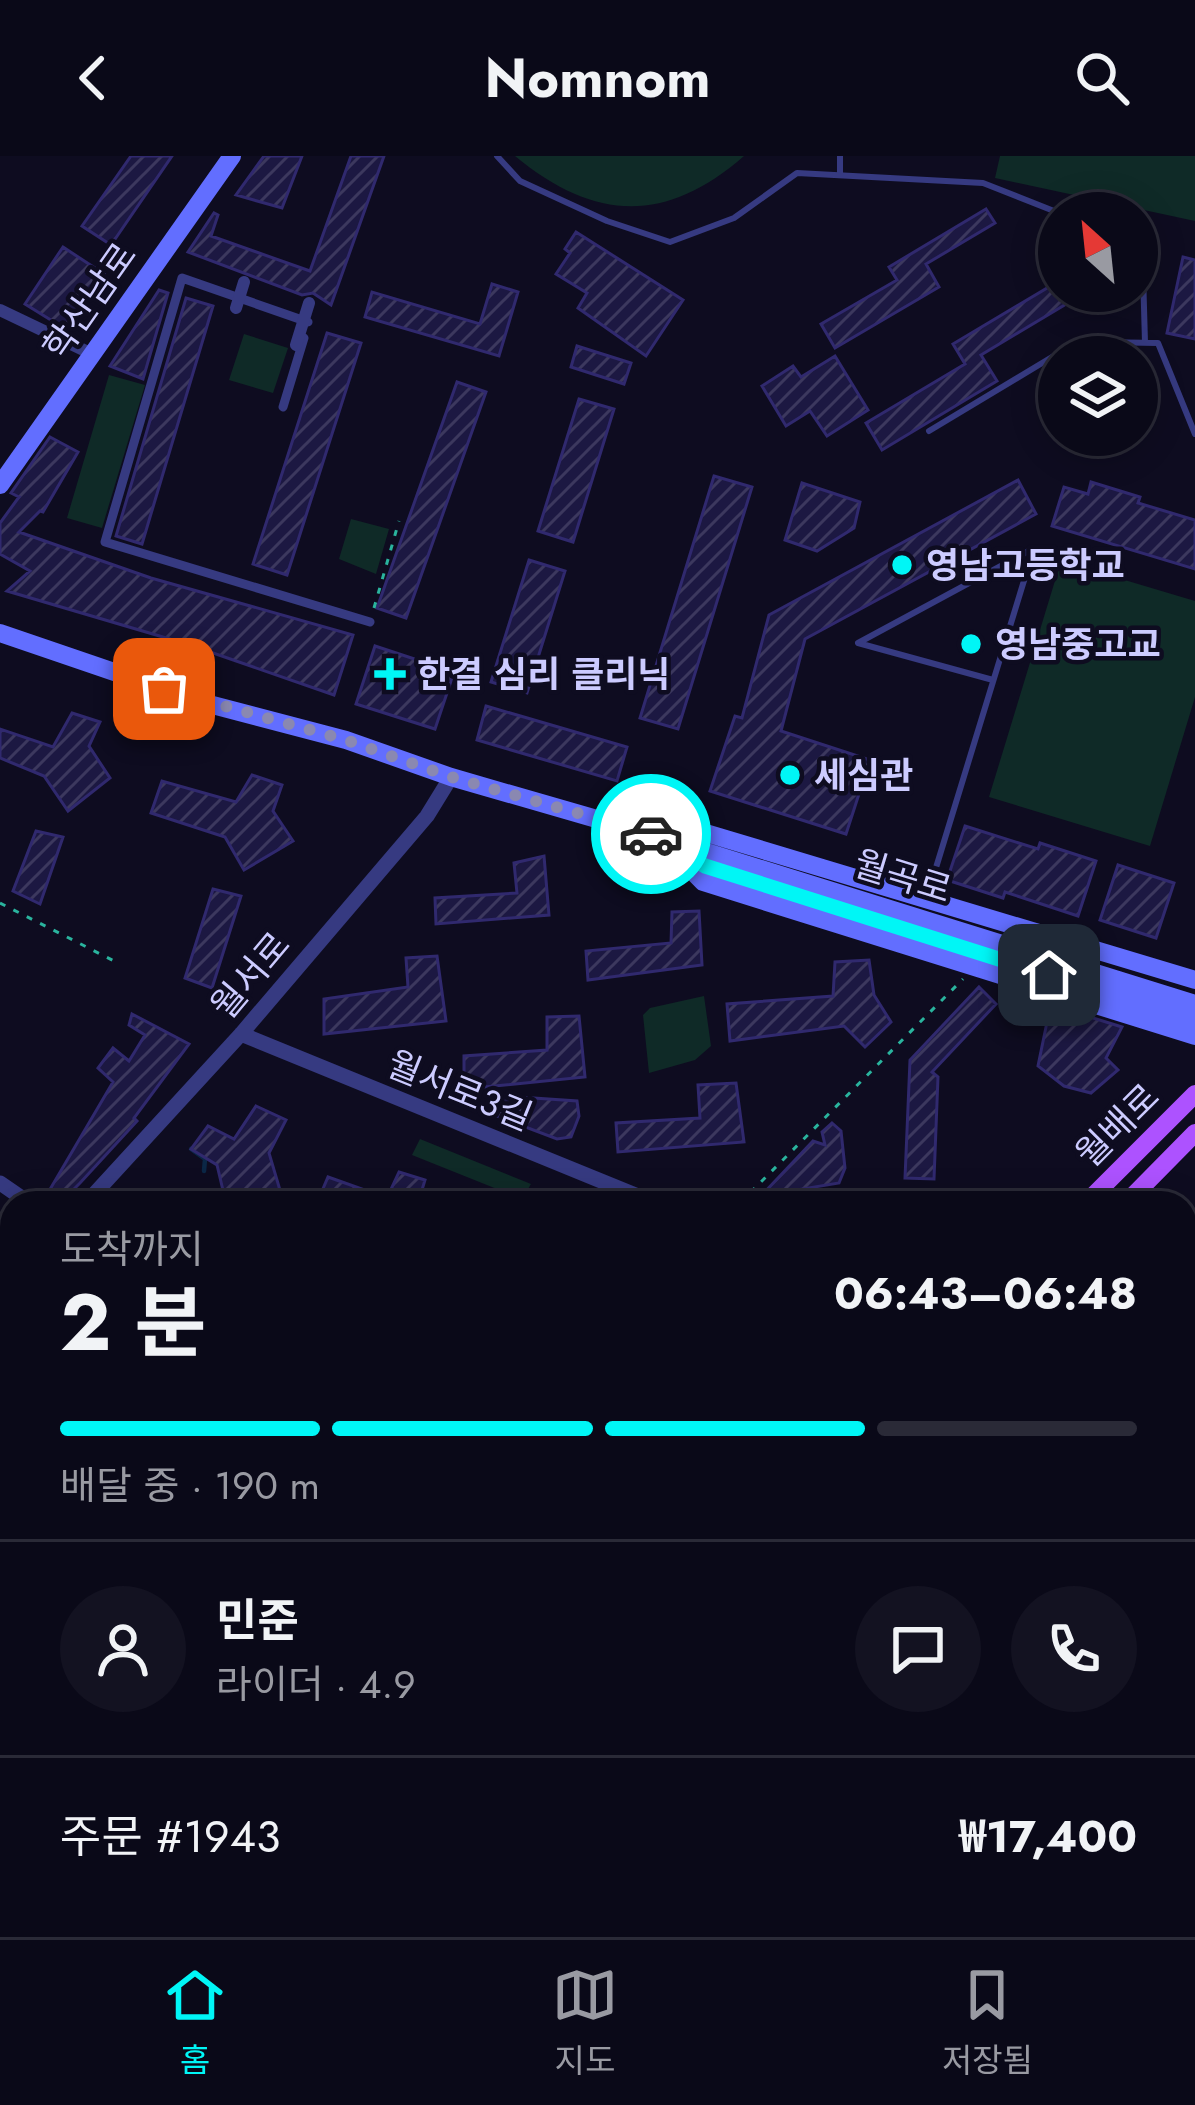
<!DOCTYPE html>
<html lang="ko">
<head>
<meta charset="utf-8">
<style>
	:root { --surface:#0a0918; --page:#131221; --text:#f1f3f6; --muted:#999aa2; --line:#2a2a37; --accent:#00f6f6 }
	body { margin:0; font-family:Jost,"Noto Sans KR",sans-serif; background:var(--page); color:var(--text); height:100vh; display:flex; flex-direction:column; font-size:45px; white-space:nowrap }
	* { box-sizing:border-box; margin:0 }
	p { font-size:39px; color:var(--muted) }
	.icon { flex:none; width:66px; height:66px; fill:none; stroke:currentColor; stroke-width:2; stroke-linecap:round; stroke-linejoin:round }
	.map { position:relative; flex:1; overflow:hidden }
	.sheet { position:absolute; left:0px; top:1035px; width:1197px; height:747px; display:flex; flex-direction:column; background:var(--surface); border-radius:36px 36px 0 0; box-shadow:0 6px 30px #0003,0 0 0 3px var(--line) }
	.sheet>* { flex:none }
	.needle { width:78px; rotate:333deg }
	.buttons { position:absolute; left:1038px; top:36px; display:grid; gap:24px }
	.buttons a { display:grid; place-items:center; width:120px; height:120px; border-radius:50%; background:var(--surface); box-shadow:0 6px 30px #0003,0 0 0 3px var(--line); font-size:60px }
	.pin { position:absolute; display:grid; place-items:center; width:102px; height:102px; color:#fff; margin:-51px; border-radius:24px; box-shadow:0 6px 18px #0006 }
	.courier { position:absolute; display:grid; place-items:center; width:120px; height:120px; margin:-60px; border:9px solid #00f6f6; border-radius:50%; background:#fff; color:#222; box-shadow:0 3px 15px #0007 }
	.head em { font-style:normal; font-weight:700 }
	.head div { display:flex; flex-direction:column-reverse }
	.head { display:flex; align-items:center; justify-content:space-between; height:204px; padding:0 60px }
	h1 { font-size:78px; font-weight:700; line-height:90px }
	.bar { display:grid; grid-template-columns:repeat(4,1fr); gap:18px 12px; align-content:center; height:144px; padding:0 60px }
	.bar i { height:15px; border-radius:9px; background:var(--line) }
	.bar .current { background:var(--accent) }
	.bar p { grid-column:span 4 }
	.line { display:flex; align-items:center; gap:30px; padding:0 60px; border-top:3px solid var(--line) }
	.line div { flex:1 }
	.round { display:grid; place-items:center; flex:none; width:126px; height:126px; border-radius:63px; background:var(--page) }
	header { display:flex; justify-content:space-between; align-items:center; height:156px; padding:0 60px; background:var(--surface); font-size:54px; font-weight:700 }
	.dock { display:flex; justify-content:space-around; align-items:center; height:168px; border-top:3px solid var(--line); background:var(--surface); font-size:33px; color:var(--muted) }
	.dock a { display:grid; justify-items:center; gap:6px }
	.dock .current { color:var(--accent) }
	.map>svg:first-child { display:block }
	.park { fill:#0f2a27 }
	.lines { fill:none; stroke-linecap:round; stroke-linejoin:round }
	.stream { stroke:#0b2746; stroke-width:4.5 }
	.building { fill:url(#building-hatch); stroke:#30296e; stroke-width:3 }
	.path { stroke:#2ab49e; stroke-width:3; stroke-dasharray:6 9; stroke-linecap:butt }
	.service { stroke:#363a81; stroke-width:6 }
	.pedestrian { stroke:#363a81; stroke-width:9 }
	.minor { stroke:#363a81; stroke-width:12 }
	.tertiary { stroke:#363a81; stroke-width:15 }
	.secondary { stroke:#626eff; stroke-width:18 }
	.primary { stroke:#ad52ff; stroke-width:18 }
	.done { stroke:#8a88b1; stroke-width:12; stroke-dasharray:0 21.6 }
	.route { stroke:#00f6f6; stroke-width:15 }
	.poi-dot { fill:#00f6f6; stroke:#0e0c20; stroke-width:4.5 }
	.labels { text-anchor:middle; stroke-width:9; stroke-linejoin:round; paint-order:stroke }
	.street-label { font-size:36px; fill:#cccbff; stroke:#0e0c20 }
	.poi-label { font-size:36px; font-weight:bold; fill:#cccbff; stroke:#0e0c20; text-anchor:start }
</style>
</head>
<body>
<header><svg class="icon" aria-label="back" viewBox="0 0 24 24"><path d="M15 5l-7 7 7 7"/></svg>Nomnom<svg class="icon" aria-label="search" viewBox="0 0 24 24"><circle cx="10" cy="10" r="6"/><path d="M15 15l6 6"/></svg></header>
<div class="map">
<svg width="1195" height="1781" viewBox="0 0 1195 1781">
	<defs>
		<pattern id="building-hatch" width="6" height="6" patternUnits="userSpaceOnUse" patternTransform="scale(3)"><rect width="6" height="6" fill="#1c1842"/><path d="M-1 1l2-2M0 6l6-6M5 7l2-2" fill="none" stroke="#3c385e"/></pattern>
	</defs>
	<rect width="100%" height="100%" fill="#0e0c20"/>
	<path class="park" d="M515,0H744C665,69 594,65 515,0Z
		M1000,0H1195V65L995,22Z
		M244,178L288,192L273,237L229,224Z
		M109,219L145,229L102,372L67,362Z
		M351,363L389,373L376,418L339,403Z
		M1061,405L1195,445V541L1150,690L989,641Z
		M704,840L711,890L695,904L649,917L643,859L650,852Z
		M420,983L531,1028L522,1043L412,999Z"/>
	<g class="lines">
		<path class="stream" d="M191,993L205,1003L204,1015"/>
	</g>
	<path class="building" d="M131,0H172L111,89L82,70Z
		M264,0H302L282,52L236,39Z
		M351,0H384L331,149L313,137L302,139L188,96L214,57L218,59L211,80L310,115Z
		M986,53L995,67L926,108L939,131L835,192L821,168L897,124L889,111Z
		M576,76L683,144L646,200L578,152L587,137L556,118L570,97L565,93Z
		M63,91L104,118L67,174L25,148Z
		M1183,101L1195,104V183L1167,177Z
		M1059,125V135H1088L981,199L997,225L882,294L866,267L965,208L953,188Z
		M492,128L518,136L499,200L365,161L372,136L480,168Z
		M159,134L168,137L143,223L110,210Z
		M186,142L213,150L142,388L116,380Z
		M327,177L361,187L287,419L253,408Z
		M577,190L631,207L624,228L571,211Z
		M835,200L868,254L827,280L810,255L786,270L762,230L793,210L801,221Z
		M457,226L486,236L406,462L377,452Z
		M579,243L614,253L573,386L538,375Z
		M50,281L78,296L43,356L40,355L19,376L151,422L353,479L334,539L190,489L7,435L30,415L0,398V367L19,341L11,337Z
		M714,320L752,331L678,573L640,562Z
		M1018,324L1036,358L805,483L781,575L870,604L846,678L710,635L735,560L742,562L769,459Z
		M1091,326L1140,341L1138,347L1195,364V413L1052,370L1064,331L1088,338Z
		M802,327L860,346L854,372L817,395L785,384Z
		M529,404L565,415L527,537L491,526Z
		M375,490L454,516L435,573L356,548Z
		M486,550L627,591L617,625L477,584Z
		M72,557L100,566L89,590L110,622L68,655L44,620L0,602V573L53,591Z
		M252,619L282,629L273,655L293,685L244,714L225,681L151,657L162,625L236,646Z
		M965,670L1038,693L1040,687L1096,705L1078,760L1005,736L1003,742L947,724Z
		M36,675L63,681L40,748L13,735Z
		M544,700L549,759L436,768L435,742L517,737L514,707Z
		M1118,709L1174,727L1156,782L1100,764Z
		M213,733L241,740L212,832L185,822Z
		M699,755L702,809L588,824L586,795L671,787L672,756Z
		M437,800L446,865L324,878V843L408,831L406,802Z
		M869,804L874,839L891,866L865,891L844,870L730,885L727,848L833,840L835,806Z
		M979,831L996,848L932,916L938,921L934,1023L905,1022L910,904Z
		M1074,856L1122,871L1106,902L1118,914L1091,937L1064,930L1038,910L1047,866Z
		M132,858L189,888L134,962L137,965L80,1027L60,1047H42L113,926L98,912L113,892L129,905L145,879L129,869Z
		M579,860L585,921L464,933V900L547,894V861Z
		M736,927L744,986L618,996L616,967L700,962L698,929Z
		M503,940L577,945L579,960L571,981L557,983L494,959Z
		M256,950L286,964L269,997L282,1041L258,1047H226L217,1009L191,993L208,970L234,983Z
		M832,967L841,975L845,1012L839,1027L761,1040L813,985L825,989L822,976Z
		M399,1016L425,1024L418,1047H317L328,1021L387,1042Z"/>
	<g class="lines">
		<path class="path" d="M374,452L399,365
			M0,747L120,808
			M740,1047L963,823"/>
		<path class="service" d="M497,0L520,25L607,65L670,86L734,62L797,17L983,27L1059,57
			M840,0V19
			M1137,110L1143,116L1145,187
			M929,275L1067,192L1097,186L1158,187L1195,278
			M927,741L1034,392L858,487L993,524"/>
		<path class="pedestrian" d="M308,166L182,122L105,386L370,466
			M283,251L304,182"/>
		<path class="minor" d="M236,152L244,126
			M0,154L92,198
			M296,189L309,147
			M867,1047H943
			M1185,1137L1195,1115
			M1185,1158L1195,1163
			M1185,1250L1195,1259
			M1185,1294L1195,1271
			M1185,1374L1195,1379
			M0,1491L12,1497
			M1185,1496L1195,1500
			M1185,1752L1195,1731
			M884,1770L894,1781
			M1109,1770L1157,1771L1163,1781
			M1060,1781L1088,1770
			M1171,1781L1177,1770"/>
		<path class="tertiary" d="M241,878L655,1047
			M0,1027L29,1047
			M86,1047L241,878L427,660L451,621
			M0,1119L12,1104
			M0,1413L12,1419
			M610,1770L626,1781"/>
		<path class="secondary" d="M0,329L232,0
			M0,477L205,547L346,584L451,621L659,681L703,726L1195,880
			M660,680L686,671L1195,824
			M665,683L1195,848
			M687,699L705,710L892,770
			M982,798L1195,864"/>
		<path class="primary" d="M1086,1047L1195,938
			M1126,1047L1195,977
			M494,1781L501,1770
			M528,1781L535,1770"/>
	</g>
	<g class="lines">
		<path class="done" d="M164,533L346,584L451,621L651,678"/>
		<path class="route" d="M651,678L705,710L1049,819"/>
	</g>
	<g class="poi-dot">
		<circle cx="902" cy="409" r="12"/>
		<circle cx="971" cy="488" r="12"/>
		<path d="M384 500h12v12h12v12h-12v12h-12v-12h-12v-12h12z"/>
		<circle cx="790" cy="619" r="12"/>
	</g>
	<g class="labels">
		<g class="street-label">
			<text transform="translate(89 145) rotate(-55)" y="13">학산남로</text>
			<text transform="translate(903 720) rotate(17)" y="13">월곡로</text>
			<text transform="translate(250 819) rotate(-50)" y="13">월서로</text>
			<text transform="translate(460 934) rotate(22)" y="13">월서로3길</text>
			<text transform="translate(1117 969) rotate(-45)" y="13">월배로</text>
		</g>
		<g class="poi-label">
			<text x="926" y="422">영남고등학교</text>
			<text x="995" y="501">영남중고교</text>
			<text x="417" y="531">한결 심리 클리닉</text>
			<text x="814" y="632">세심관</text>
		</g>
	</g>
</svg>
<div class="buttons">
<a><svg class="needle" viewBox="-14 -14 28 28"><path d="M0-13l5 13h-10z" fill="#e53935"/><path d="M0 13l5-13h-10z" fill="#999aa2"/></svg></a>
<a><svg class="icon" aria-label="layers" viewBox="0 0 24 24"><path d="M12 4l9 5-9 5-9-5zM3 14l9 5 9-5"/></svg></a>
</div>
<div class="pin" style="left:164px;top:533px;background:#ea580c"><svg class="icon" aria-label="bag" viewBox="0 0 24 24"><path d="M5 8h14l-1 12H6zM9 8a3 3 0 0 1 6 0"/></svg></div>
<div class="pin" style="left:1049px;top:819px;background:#1f2937"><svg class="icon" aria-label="home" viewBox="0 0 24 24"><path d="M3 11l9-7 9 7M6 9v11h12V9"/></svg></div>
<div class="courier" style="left:651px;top:678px"><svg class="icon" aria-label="car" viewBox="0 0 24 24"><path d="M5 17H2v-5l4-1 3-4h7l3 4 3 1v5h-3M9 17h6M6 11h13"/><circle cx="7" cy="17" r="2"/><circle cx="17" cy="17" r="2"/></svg></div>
<section class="sheet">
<div class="head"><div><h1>2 분</h1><p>도착까지</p></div><em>06:43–06:48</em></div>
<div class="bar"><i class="current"></i><i class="current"></i><i class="current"></i><i></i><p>배달 중 · 190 m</p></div>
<div class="line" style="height:216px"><a class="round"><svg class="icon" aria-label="person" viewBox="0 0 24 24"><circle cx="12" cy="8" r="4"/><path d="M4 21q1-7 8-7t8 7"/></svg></a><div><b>민준</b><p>라이더 · 4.9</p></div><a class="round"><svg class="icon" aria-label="chat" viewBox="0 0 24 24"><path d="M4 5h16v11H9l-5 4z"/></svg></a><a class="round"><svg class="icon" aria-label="phone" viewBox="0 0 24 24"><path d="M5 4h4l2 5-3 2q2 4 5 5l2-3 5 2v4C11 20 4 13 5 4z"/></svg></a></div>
<div class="line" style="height:156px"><div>주문 #1943</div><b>₩17,400</b></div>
</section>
</div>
<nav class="dock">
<a class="current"><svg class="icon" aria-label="home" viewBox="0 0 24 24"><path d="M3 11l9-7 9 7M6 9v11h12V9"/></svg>홈</a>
<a><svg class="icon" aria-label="map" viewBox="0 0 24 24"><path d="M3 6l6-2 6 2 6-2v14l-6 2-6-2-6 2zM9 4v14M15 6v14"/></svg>지도</a>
<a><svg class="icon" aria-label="saved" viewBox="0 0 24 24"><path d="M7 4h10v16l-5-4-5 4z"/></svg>저장됨</a>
</nav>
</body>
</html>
